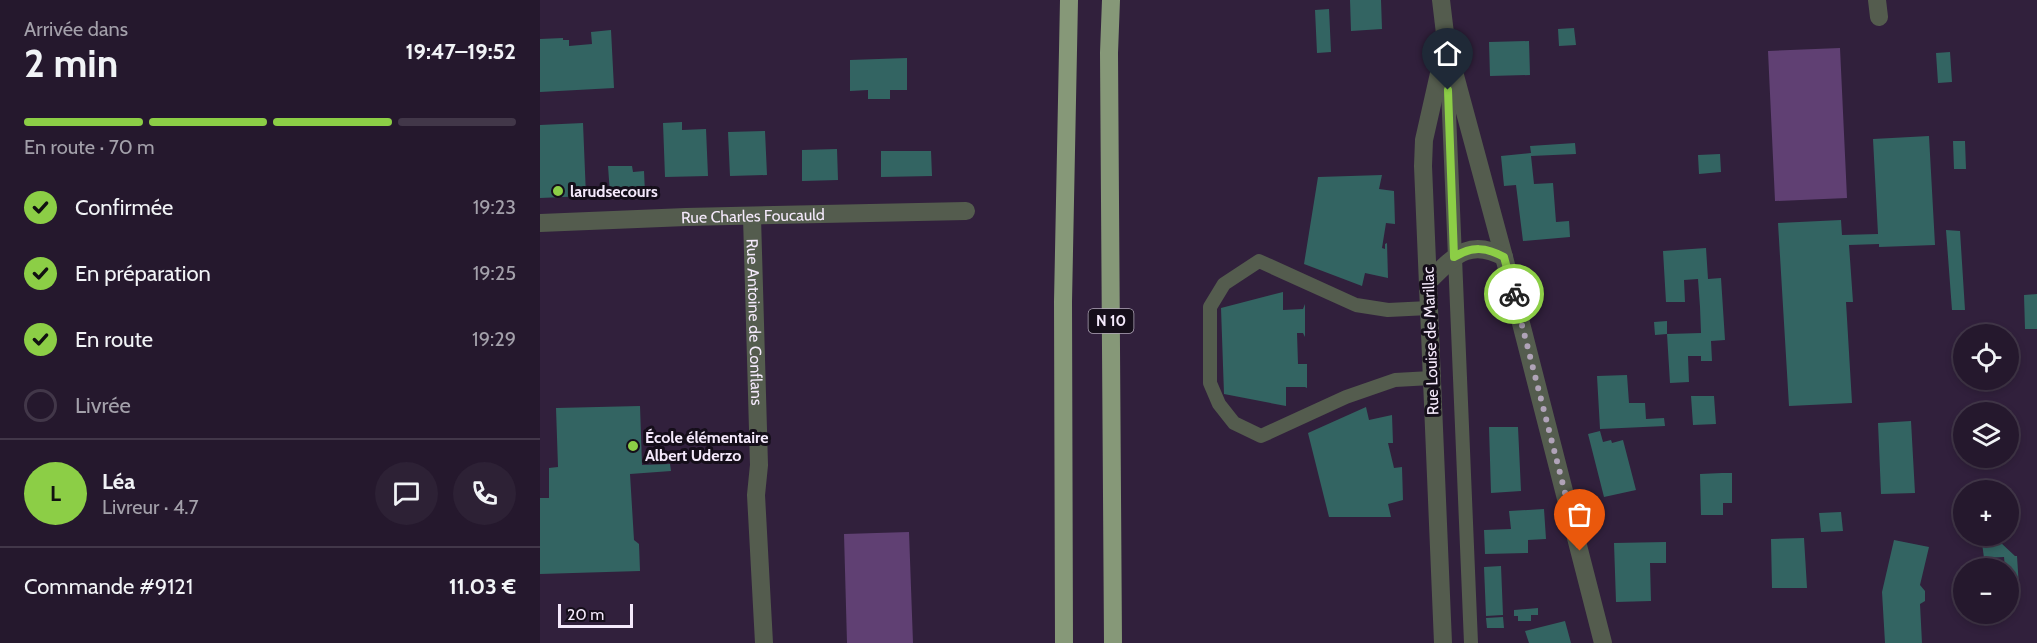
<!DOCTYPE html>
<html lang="fr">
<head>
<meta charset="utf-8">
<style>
	:root { --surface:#25182d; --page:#2d2135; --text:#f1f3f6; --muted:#a3a0aa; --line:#423749; --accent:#8cce46 }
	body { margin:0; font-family:Cabin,sans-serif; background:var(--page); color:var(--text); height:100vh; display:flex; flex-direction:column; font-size:22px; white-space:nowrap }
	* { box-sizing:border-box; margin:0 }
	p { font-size:20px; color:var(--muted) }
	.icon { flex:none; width:33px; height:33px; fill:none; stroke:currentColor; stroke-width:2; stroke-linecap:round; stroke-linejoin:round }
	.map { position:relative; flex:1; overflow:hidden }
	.sheet { display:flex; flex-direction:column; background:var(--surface); width:540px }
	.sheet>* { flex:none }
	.fabs { position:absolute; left:1413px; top:324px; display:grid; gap:12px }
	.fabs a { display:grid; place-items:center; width:66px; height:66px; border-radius:50%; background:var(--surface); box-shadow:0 3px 9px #0003,0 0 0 2px var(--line); font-size:30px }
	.scale { position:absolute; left:18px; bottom:15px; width:75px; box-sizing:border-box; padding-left:6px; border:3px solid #f4e9fb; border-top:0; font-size:16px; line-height:21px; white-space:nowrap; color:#f4e9fb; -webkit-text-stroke:4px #150e1a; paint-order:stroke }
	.pin { position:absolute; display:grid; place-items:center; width:51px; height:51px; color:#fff; margin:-62px -26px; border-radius:50% 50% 50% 0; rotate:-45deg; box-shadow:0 0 6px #0007 }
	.pin .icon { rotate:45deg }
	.courier { position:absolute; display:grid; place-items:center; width:60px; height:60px; margin:-30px; border:4px solid #8cce46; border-radius:50%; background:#fff; color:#222; box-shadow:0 2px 8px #0007 }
	.head em { font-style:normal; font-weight:700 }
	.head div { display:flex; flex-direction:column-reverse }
	.head { display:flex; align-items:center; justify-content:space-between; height:102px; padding:0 24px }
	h1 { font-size:39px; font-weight:700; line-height:45px }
	.bar { display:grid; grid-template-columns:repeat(4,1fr); gap:9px 6px; align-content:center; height:72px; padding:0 24px }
	.bar i { height:8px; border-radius:4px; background:var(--line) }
	.bar .active { background:var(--accent) }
	.bar p { grid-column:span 4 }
	.line { display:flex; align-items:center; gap:15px; padding:0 24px; border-top:2px solid var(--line) }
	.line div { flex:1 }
	.round { display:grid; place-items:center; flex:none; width:63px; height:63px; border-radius:32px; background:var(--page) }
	ol { padding:0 24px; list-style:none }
	li { display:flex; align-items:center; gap:18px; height:66px }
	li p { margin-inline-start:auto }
	li .icon { padding:6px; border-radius:50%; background:var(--accent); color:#111; stroke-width:4 }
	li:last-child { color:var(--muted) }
	li i { width:33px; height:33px; border:3px solid var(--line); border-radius:50% }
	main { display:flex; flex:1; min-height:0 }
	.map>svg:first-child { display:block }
	.green { fill:#604073 }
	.building { fill:#336462 }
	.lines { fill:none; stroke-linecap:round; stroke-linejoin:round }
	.service { stroke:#545c4e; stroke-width:14 }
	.minor { stroke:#545c4e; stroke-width:18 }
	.trunk { stroke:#869878; stroke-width:18 }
	.done { stroke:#b0a3b8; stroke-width:6; stroke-dasharray:0 10.8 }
	.route { stroke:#8cce46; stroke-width:8 }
	.poi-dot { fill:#8cce46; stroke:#150e1a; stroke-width:2 }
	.labels { text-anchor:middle; stroke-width:6; stroke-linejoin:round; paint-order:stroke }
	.shield { fill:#150e1a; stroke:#b1a7b8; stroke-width:1.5 }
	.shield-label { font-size:15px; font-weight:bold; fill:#f4e9fb }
	.poi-label { font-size:16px; font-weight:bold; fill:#f4e9fb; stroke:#150e1a; text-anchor:start }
	.street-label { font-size:16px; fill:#f4e9fb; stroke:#150e1a }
</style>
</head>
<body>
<main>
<section class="sheet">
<div class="head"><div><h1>2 min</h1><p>Arrivée dans</p></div><em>19:47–19:52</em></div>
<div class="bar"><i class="active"></i><i class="active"></i><i class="active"></i><i></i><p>En route · 70 m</p></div>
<ol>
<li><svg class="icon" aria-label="check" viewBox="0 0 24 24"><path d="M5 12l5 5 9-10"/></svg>Confirmée<p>19:23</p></li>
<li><svg class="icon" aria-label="check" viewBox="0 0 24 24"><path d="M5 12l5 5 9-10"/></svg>En préparation<p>19:25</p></li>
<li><svg class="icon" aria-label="check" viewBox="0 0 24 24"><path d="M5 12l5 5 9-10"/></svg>En route<p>19:29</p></li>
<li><i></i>Livrée</li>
</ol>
<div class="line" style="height:108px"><b class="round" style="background:var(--accent);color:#111">L</b><div><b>Léa</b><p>Livreur · 4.7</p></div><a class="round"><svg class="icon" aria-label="chat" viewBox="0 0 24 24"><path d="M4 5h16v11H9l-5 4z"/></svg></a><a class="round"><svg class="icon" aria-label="phone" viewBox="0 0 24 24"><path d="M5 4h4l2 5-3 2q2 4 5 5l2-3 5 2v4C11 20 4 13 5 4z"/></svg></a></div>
<div class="line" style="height:78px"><div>Commande #9121</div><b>11.03 €</b></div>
</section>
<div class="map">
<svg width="1497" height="643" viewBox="0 0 1497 643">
	<rect width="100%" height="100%" fill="#31203c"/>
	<path class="green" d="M1300,48L1307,198L1235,201L1228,51Z
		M369,532L373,643H307L304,534Z"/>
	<path class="building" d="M810,0H841L842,29L811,31Z
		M789,9L791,52L777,53L775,10Z
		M1034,28L1036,45L1019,46L1018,29Z
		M71,30L74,88L0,92V39L23,38V40H29V46L52,44L51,32Z
		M989,41L990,75L950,76L949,42Z
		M1410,52L1412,82L1398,83L1396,53Z
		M367,58V90H350V99H328V90L310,91V60Z
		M142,122V130L166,129L168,176L125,177L123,123Z
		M43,123L46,196L0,198V125Z
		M225,131L227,175L190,176L188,132Z
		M1389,136L1395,245L1339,247V244L1309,245L1313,302H1306L1312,403L1249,406L1238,223L1301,220L1302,235L1338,234L1333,139Z
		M1413,141H1425L1426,169H1414Z
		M1035,143L1036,154L991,156L994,184L1013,183L1016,222L1029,221L1030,237L983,241L976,185L964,186L961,156L991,153L990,146Z
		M297,149L298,180L262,181V150Z
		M341,151H391L392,176L341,177Z
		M1180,154L1181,172L1159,174L1158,155Z
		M68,166H92L93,172L104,171L105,193L70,194Z
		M842,175L839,189L854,191L855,224L846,223L842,248L845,249V244L847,243L848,278L825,273L822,286L764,264L778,177Z
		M1406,230L1420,231L1425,310H1412Z
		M1166,248L1168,279L1181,278L1185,340L1171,341L1172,361H1161V356H1148L1149,382L1130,383L1127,334L1115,335L1114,322L1127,321V334L1161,333L1160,307L1158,279L1144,280L1145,302H1126L1123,251Z
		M743,292V310L763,309L765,304V337L763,333H757L758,364H767V388L765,387H746V406L684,394L681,308Z
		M1497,294V329H1485L1484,295Z
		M1087,375L1089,403H1105L1106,419L1124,418L1125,426L1060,429L1057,376Z
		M1151,396H1174L1176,424L1153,425Z
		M100,406L102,465L130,464L131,471L90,474L94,540L99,544L100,571L0,574V498H9V468L18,467L16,408Z
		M826,407L829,420L852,415L853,443H848L854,468L862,467L863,500L848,504L851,517H789L768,433Z
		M1371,421L1375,493L1341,494L1338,423Z
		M949,427H978L981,491L951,493Z
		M1060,431L1063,442L1071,440L1072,443L1083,440L1096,490L1064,497L1048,434Z
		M1182,473H1192V503H1183V515H1161L1160,474Z
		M1004,509L1006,539L988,540V553L945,554L944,530L971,529L969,511Z
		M1301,512L1303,531L1281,532L1279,513Z
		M1264,538L1267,588H1232L1231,539Z
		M1354,540L1389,547L1380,585L1385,591V601L1380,604L1382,643H1345L1342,592Z
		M1126,542V563H1110L1111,601L1076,602L1074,543Z
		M1460,542L1475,556H1477L1479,587H1468V568H1465L1464,557L1444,558L1442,543Z
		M961,566L963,615L946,616L944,567Z
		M998,608V615H991V621H978V616H974V610Z
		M963,617L964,628H947L946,618Z
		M1025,621L1031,643H989L985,631Z"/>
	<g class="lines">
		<path class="service" d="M907,65L931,643
			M889,308L848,310L816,305L719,261L684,284L670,307V383L679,404L694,423L721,436L806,397L855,380L891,378"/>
		<g class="minor">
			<path d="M901,0L906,42L964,257L1063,643"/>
			<path d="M1337,0L1339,17"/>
			<path id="s1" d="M212,217L219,465L216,495L224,643"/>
			<path id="s2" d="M0,223L146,217L426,211"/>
			<path d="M888,282C913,258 928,237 964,257"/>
			<path d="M903,643L883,166L884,140L905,47"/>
		</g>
		<path class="trunk" d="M571,0L569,53L573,643
			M524,643L523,302L529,0"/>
	</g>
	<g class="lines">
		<path class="done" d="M974,294L1040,551"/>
		<path class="route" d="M908,90L914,257C932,246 946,247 964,257L974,294"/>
	</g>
	<g class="poi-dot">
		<circle cx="18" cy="191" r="6"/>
		<circle cx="93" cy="446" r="6"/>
	</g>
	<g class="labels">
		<rect class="shield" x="548.5" y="309" width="45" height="24" rx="4.5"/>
		<g class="shield-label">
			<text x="571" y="326">N 10</text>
		</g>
		<g class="poi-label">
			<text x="30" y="197">larudsecours</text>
			<text x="105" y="443">École élémentaire<tspan x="105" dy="18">Albert Uderzo</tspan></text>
		</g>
		<g class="street-label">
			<text dy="6" stroke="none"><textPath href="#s2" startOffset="213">Rue Charles Foucauld</textPath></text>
			<text dy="6" stroke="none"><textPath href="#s1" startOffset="105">Rue Antoine de Conflans</textPath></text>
			<text transform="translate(890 341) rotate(-92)" y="6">Rue Louise de Marillac</text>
		</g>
	</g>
</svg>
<div class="fabs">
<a><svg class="icon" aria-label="locate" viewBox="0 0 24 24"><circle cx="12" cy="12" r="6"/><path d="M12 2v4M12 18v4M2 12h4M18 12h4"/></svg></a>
<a><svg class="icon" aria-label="layers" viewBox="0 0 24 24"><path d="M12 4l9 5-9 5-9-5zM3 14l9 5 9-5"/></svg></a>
<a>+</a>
<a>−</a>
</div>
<div class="scale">20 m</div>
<div class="pin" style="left:1040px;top:551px;background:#ea580c"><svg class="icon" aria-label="bag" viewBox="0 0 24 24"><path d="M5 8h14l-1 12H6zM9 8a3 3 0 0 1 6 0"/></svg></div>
<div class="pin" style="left:908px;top:90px;background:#1f2937"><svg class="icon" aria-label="home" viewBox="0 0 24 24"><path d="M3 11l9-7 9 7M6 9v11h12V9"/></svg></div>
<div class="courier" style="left:974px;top:294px"><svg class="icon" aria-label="bike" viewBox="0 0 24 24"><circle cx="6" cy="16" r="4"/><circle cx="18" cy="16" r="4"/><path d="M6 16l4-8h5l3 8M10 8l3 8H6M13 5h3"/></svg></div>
</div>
</main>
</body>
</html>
